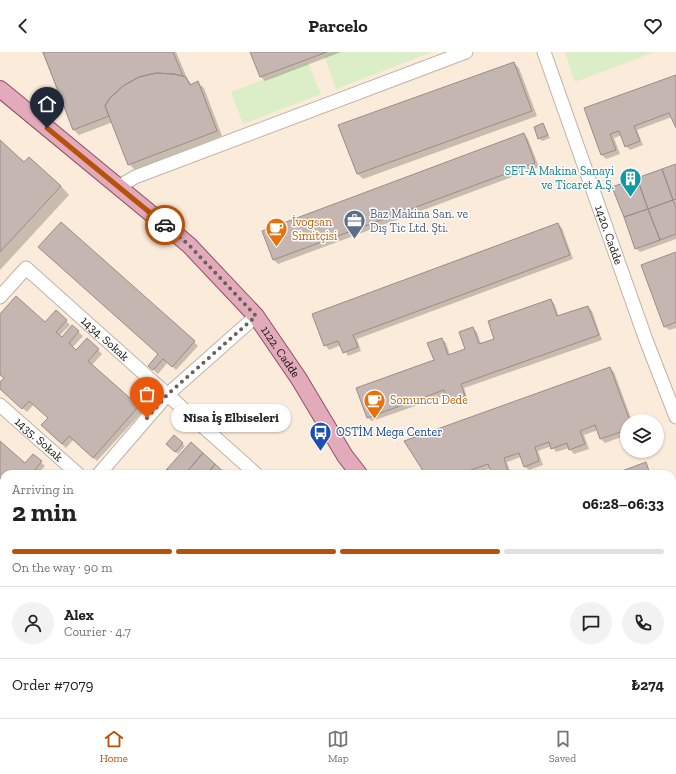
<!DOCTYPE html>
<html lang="en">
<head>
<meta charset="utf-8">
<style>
	:root { --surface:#fff; --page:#f2f2f2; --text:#222; --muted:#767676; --line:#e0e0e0; --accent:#b45309 }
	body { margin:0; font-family:"Zilla Slab",serif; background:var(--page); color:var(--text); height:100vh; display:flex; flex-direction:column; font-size:15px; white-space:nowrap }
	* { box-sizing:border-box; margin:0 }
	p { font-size:13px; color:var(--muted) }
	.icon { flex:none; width:22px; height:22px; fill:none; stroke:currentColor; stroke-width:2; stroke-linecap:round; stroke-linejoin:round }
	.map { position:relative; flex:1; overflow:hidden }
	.panel { position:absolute; left:0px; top:418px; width:676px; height:248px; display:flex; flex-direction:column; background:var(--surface); border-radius:12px 12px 0 0; box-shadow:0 1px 3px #0004 }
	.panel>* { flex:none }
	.tools { position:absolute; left:620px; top:362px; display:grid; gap:8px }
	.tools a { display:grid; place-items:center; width:44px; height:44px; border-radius:50%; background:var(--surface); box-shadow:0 1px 3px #0004; font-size:20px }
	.pin { position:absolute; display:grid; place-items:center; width:34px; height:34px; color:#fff; margin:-41px -17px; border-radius:50% 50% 50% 0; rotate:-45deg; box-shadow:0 0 4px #0007 }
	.pin .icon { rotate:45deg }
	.courier { position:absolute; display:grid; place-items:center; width:40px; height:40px; margin:-20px; border:3px solid #b45309; border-radius:50%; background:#fff; color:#222; box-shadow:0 1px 5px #0007 }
	.bubble { position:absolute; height:28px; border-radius:14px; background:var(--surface); box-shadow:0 1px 3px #0004; font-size:13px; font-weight:800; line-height:28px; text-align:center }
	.summary em { font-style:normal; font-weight:800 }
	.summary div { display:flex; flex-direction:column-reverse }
	.summary { display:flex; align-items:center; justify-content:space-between; height:68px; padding:0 12px }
	h1 { font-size:26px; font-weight:800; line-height:30px }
	.bar { display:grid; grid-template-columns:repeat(4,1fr); gap:6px 4px; align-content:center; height:48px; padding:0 12px }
	.bar i { height:5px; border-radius:3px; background:var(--line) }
	.bar .active { background:var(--accent) }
	.bar p { grid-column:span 4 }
	.line { display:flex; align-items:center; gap:10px; padding:0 12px; border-top:1px solid var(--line) }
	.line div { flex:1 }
	.round { display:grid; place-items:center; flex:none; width:42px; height:42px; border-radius:21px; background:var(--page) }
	header { display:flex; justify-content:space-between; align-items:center; height:52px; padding:0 12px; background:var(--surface); font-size:18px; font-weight:800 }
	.tab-bar { display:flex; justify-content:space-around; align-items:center; height:56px; border-top:1px solid var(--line); background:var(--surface); font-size:11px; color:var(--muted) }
	.tab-bar a { display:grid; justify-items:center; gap:2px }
	.tab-bar .active { color:var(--accent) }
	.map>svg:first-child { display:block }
	.built { fill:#fbebda; fill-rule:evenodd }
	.green { fill:#dbeec7 }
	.shadow { fill:#0003 }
	.building { fill:#c5b6b1; stroke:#9a8c87 }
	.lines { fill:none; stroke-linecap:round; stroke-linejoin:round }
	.minor-casing { stroke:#bdb3a8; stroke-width:15 }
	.major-casing { stroke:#8e5062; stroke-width:18 }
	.minor { stroke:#fff; stroke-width:13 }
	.major { stroke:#e3aabc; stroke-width:16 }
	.done { stroke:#66615b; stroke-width:4; stroke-dasharray:0 7.2 }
	.route { stroke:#b45309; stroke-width:5 }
	.labels { text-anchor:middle; stroke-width:3; stroke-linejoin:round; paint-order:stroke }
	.culture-label { font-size:12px; fill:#0d838f; stroke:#fff; text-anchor:end }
	.service-label { font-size:12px; fill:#4e5e75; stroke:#fff; text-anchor:start }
	.food-label { font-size:12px; fill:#c56008; stroke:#fff; text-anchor:start }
	.street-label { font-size:12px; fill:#14110d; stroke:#fff }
	.transit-label { font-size:12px; fill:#164399; stroke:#fff; text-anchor:start }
</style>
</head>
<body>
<header><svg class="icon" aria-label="back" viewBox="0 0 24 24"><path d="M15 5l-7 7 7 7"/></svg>Parcelo<svg class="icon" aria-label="heart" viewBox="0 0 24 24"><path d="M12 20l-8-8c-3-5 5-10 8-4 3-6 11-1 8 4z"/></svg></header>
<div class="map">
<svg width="676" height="666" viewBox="0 0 676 666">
	<rect width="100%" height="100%" fill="#fef5ec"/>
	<path class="built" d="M0,0H676V586L672,585V422H4V662H321L317,666H0ZM627,369H657V399H627Z"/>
	<path class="green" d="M334,0H432L336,37L324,4Z
		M565,0H655L575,30Z
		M308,11L321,42L243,72L231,40Z"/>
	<path class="shadow" d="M42,0H176L187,26L192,33L198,31L204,36L222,84L135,118L129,112L113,70L79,83L74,78Z
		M251,0H341L265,29L261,25Z
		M514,11L519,16L537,64L363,127L357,121Z
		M676,24V76L672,65L637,78L643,93L630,98L626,94L622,83L614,86L620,102L606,107L602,103L585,57Z
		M543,72L550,86L542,89L539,86Z
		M524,82L528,87L539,115L278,212L274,208L264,179Z
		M0,89L24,112L61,134L69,143L0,218Z
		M676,113V187L640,200L636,196Z
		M558,172L562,176L573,207L357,287L361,299L348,304L341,293L329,298L325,293Z
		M676,201V276L669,278L664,274Z
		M551,248L555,253L559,265L588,255L592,259L602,288L464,336L468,349L453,354L449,350L447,343L372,369L367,365L435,309L442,287L446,291L450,303L466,298L473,276L477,280L481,292L496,287Z
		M0,264L45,272L66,269L70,273L59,284L62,286L72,275L83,284L72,296L76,300L98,298L102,302L92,313L143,359L97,409L73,388L66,396L46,378L49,366L34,352L27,360L0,336V332L5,326L0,322Z
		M194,290L198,294L176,318L168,310L158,322L149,314Z
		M610,316L614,320L632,369H627V383L605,391L601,387L598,378L584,383L589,397L574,402L569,396L556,400L552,394L538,399L543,413L529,418L524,414L521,405L507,410L511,422H493L491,416L475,422H427Z
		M174,385L185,394L178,402L170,395Z
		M0,390L25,412L33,403L45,414L38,422H4V488L0,484Z
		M645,412L652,422H617Z
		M0,644L4,648V662H19L22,665L21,666H0Z
		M53,662H142L138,666H57Z
		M204,662H218L214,666H209Z"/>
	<path class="building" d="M43,0H173L183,24L174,22L156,21L139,25L123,34L110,46L105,54L109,64L73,78Z
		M250,0H327L260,25Z
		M514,10L532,59L357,122L338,73Z
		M156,21L174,22L186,25L190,33L198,29L217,79L128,113L105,54L110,46L123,34L139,25Z
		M676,23V76L669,61L634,74L640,89L625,95L619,79L610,82L616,98L601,103L584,56Z
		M543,71L548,83L538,87L534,75Z
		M524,81L535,111L273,208L262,179Z
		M0,88L24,110L29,105L61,134L0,200Z
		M676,112V147L673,148L662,117Z
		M662,117L673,148L648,157L637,126Z
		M637,126L648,157L624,165L612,135Z
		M673,148L676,156V182L660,188L648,157Z
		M648,157L660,188L635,197L624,165Z
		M61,170L195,289L172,315L163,307L153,318L148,314L158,302L38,195Z
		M558,171L570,203L353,283L358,295L343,301L338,289L324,294L312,262Z
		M676,200V270L664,275L641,213Z
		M16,244L45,270L56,258L67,268L56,280L62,285L72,273L79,279L69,291L76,298L87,286L99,297L88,309L139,354L93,406L69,384L62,392L41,373L48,366L29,349L22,357L0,337V330L4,326L0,323V262Z
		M551,247L557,264L588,254L599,283L461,332L465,344L448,350L444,338L367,366L356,336L434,308L427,291L442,286L448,303L465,297L459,280L473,275L479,292L494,287L488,269Z
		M610,315L630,369H627V378L600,387L595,373L580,379L585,392L569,398L567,391L551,397L549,390L535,395L539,409L524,415L519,401L504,406L508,420L503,422H492L488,412L471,418L473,422H425L404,389Z
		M174,383L183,391L175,400L166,392Z
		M0,389L25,411L33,402L42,409L34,419L37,422H4V488L0,485Z
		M191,390L203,401L185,422H173L167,417Z
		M203,401L215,412L207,422H185Z
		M646,410L650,422H614Z
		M215,412L226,422H207Z
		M167,417L173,422H162Z
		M672,598H676V662L672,654Z
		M4,601V619L0,616V605Z
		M0,643L4,647V662H16L13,666H0Z
		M52,662H134L131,666H56Z
		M352,662H393L395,666H349L353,664Z
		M438,662H483L485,666H430Z
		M520,662H640L642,666H522Z"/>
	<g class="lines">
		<defs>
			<g id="minor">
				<path id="s1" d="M544,0L646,288L676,365"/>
				<path d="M118,135L135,125L466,0"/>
				<path id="s2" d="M0,245L26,216L256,422"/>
				<path id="s3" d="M0,353L78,422"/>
				<path d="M99,422L167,343L256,264"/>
				<path d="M672,444L676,442"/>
				<path d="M0,514L4,517"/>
				<path d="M0,537L4,533"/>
				<path d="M0,628L4,631"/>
				<path d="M39,662L43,666"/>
				<path d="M167,662L171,666"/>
				<path d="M498,662L500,666"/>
				<path d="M657,662L659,666"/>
			</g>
			<g id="major">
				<path id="s4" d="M0,37L189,193L256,264L299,327L345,404L359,422"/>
				<path d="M672,529H676"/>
				<path d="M672,547L676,548"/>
				<path d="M257,666L260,662"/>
				<path d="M286,666L290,662"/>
			</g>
		</defs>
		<use href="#minor" class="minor-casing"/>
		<use href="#major" class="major-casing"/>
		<use href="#minor" class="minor"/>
		<use href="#major" class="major"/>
	</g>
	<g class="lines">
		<path class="done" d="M147,366L167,343L256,264L189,193L165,173"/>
		<path class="route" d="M47,76L165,173"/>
	</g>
	<defs>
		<symbol id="building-pin" viewBox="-11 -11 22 30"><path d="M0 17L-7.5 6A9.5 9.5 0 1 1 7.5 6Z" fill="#0f9aa8" stroke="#fff"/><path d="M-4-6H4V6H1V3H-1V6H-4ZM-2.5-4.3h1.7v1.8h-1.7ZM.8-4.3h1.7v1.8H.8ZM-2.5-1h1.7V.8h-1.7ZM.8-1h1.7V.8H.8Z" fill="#fff"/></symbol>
		<symbol id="office-pin" viewBox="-11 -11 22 30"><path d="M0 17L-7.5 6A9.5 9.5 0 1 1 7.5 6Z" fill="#5c6f8a" stroke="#fff"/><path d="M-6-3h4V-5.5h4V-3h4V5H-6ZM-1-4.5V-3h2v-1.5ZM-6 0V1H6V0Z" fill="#fff"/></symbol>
		<symbol id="cafe-pin" viewBox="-11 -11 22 30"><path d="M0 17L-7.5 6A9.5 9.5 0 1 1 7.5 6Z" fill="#e8710a" stroke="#fff"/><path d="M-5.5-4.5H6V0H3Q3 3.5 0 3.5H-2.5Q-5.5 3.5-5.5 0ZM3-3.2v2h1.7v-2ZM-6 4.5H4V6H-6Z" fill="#fff"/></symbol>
		<symbol id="bus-pin" viewBox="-11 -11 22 30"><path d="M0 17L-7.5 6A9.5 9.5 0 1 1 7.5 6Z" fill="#1a4fb4" stroke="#fff"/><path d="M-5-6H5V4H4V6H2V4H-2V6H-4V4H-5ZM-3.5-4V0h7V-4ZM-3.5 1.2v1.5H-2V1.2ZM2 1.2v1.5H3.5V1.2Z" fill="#fff"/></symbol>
	</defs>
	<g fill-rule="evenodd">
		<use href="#building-pin" x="618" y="114" width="25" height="34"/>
		<use href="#office-pin" x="342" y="156" width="25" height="34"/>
		<use href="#cafe-pin" x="264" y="164" width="25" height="34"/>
		<use href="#cafe-pin" x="362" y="336" width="25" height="34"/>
		<use href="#bus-pin" x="308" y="368" width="25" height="34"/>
	</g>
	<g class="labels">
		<g class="culture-label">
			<text x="614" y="123">SET-A Makina Sanayi<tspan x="614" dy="14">ve Ticaret A.Ş.</tspan></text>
		</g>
		<g class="service-label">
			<text x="370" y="166">Baz Makina San. ve<tspan x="370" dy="14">Dış Tic Ltd. Şti.</tspan></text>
		</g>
		<g class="food-label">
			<text x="292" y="174">İvogsan<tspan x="292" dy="14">Simitçisi</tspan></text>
			<text x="390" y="352">Somuncu Dede</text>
		</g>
		<g class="street-label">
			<text dy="4" stroke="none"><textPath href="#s1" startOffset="194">1420. Cadde</textPath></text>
			<text dy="4" stroke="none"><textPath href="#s2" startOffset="145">1434. Sokak</textPath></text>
			<text dy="4" stroke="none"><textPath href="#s4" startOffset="386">1122. Cadde</textPath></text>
			<text dy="4" stroke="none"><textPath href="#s3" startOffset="52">1435. Sokak</textPath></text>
		</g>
		<g class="transit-label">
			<text x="336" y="384">OSTİM Mega Center</text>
		</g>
	</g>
</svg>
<div class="tools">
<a><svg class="icon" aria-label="layers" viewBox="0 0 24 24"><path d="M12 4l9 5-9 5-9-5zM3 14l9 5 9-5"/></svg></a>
</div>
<div class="pin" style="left:147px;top:366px;background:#ea580c"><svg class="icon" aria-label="bag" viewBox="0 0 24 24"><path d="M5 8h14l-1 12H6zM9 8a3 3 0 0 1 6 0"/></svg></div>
<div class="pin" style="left:47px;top:76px;background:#1f2937"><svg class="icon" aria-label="home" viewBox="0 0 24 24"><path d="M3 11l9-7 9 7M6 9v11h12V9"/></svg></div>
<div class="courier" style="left:165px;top:173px"><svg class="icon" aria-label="car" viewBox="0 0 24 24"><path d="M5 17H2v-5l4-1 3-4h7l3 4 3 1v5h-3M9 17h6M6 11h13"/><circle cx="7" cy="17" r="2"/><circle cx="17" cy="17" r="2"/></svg></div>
<div class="bubble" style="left:171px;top:352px;width:120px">Nisa İş Elbiseleri</div>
<section class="panel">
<div class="summary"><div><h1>2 min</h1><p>Arriving in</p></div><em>06:28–06:33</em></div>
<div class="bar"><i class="active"></i><i class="active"></i><i class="active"></i><i></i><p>On the way · 90 m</p></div>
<div class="line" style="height:72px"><a class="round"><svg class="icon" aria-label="person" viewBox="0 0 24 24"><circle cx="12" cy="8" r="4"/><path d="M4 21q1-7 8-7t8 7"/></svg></a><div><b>Alex</b><p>Courier · 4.7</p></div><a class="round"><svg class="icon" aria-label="chat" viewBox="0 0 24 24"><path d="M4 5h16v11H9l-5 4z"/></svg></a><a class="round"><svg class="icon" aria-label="phone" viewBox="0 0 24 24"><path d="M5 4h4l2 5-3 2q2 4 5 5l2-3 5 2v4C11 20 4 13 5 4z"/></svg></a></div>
<div class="line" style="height:52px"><div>Order #7079</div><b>₺274</b></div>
</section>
</div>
<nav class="tab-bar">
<a class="active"><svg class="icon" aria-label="home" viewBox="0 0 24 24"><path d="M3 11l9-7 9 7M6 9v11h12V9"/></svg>Home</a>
<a><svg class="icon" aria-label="map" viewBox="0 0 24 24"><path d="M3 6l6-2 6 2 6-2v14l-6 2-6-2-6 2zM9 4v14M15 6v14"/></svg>Map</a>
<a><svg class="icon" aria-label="saved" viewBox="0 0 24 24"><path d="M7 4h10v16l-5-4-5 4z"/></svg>Saved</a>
</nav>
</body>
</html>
